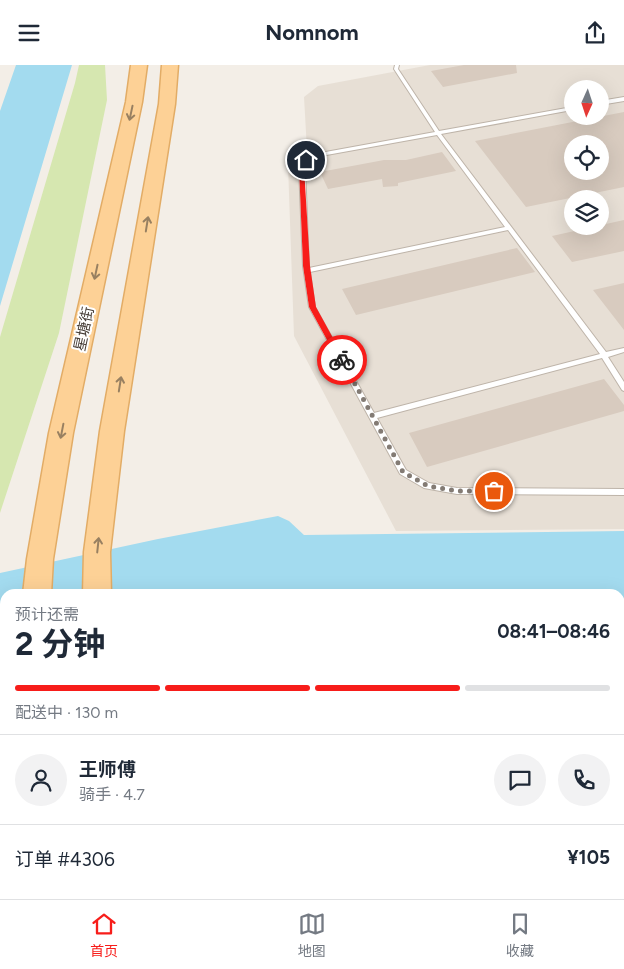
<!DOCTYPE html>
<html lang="zh">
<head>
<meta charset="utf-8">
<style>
	:root { --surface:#fff; --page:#f2f2f3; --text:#1f2937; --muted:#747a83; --line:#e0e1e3; --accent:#f71d1a }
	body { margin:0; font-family:Figtree,"Noto Sans SC",sans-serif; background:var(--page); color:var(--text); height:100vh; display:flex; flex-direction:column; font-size:19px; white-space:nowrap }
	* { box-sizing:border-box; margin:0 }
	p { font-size:16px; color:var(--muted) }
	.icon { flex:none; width:28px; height:28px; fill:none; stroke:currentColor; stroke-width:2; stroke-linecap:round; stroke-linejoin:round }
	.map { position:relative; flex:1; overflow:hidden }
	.sheet { position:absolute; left:0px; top:524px; width:625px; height:311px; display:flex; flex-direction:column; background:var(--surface); border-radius:15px 15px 0 0; box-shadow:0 5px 20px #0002 }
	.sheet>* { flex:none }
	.needle { width:32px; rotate:183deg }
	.buttons { position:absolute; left:564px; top:15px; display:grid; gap:10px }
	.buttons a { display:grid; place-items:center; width:45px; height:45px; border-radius:50%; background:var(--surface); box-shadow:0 5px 20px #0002; font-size:25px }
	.pin { position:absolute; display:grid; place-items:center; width:42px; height:42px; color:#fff; margin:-21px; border:2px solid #fff; border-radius:50%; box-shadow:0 1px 5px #0007 }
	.courier { position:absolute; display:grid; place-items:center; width:50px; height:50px; margin:-25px; border:4px solid #f71d1a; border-radius:50%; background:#fff; color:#222; box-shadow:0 1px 6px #0007 }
	.overview em { font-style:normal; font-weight:700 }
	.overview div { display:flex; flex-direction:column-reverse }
	.overview { display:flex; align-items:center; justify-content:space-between; height:85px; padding:0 15px }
	h1 { font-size:32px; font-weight:700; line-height:38px }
	.bar { display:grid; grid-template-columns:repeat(4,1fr); gap:8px 5px; align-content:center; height:60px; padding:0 15px }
	.bar i { height:6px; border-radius:4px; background:var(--line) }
	.bar .active { background:var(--accent) }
	.bar p { grid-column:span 4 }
	.line { display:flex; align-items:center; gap:12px; padding:0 15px; border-top:1px solid var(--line) }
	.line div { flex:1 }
	.round { display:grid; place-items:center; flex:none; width:52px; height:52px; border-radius:26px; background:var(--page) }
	header { display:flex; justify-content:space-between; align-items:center; height:65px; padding:0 15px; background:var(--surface); font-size:22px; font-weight:700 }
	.tabs { display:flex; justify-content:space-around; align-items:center; height:70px; border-top:1px solid var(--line); background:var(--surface); font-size:14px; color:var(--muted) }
	.tabs a { display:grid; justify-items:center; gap:2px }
	.tabs .active { color:var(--accent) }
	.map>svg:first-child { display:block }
	.residential { fill:#e7dfd5; fill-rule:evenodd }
	.green { fill:#d6e7b0 }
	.water { fill:#a3dbef }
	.building { fill:#d8cbbf; fill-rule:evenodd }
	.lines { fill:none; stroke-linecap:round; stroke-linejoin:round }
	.service-casing { stroke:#beb4a9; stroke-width:2 }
	.secondary-casing { stroke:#d6bd99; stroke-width:3 }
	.primary-casing { stroke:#e2ac66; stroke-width:3 }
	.service { fill:#fff; fill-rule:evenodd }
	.secondary { fill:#fee9c6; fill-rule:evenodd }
	.primary { fill:#fdd196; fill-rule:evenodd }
	.oneway { stroke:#988061 }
	.route { fill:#f71d1a }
	.done { stroke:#837b74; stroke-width:5; stroke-dasharray:0 9 }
	.labels { text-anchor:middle; stroke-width:4; stroke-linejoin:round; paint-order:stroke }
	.street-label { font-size:15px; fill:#463d36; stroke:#fff }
</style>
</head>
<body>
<header><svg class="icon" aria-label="menu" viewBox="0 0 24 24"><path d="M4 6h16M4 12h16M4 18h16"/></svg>Nomnom<svg class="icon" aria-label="share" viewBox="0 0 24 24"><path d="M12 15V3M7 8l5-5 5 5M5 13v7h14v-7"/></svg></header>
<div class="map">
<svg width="624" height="834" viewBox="0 0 624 834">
	<rect width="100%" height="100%" fill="#f3eee7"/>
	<path class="residential" d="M430,0H624V464L396,466L294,271L288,100L307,85L304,32L318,21ZM572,24H600V51H572ZM572,79H600V106H572ZM572,134H600V161H572Z
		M620,751H624V834H531L530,830H620Z"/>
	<path class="green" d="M79,0H105L107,35L59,268L0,448V272L75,18Z"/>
	<path class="water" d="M16,0H72L0,241V46Z
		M278,451L289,456L304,470L624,466V544H620V529H5V596L0,597V508L158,474Z
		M404,830H522L524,834H405Z"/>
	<path class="building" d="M464,0H516L517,8L443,22L431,6Z
		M624,47V122L526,142L475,76ZM572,79H600V106H572Z
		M442,87L456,106L398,118V121L383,122L382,114L328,124L320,107L384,95H406Z
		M624,155V186L572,197L552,171Z
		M517,183L535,207L356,250L342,224Z
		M624,218V265L593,225Z
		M604,314L624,340V346L427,402L409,368Z"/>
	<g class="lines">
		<defs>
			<path id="service" d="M395,0H399L398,4L439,66L572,42V45L441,69L606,287L624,283V287L608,292L624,317V326L622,325L602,293L377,353L406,405L429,418L457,423L624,424V430L457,429L424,423L400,409L309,242L303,201L299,102L304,94L320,88L435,67L394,4ZM437,70L505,162L309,203L305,102L308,96L321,91ZM508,165L600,289L374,348L315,242L310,207Z
				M624,32V36L600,40V36Z
				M624,795V805L620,807V797Z
				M588,830H598L597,834H587Z"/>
			<path id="secondary" d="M620,630H624V656H620Z
				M5,657V685L0,687V659Z
				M620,668H624V696H620Z"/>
			<path id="primary" d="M131,0H147L142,37L73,368L53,494L51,529H23L27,494L49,368L126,37Z
				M162,0H178L175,39L124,366L110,487L111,529H83L84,487L100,366L159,39Z
				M22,830H56L57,834H23Z
				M94,830H128L129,834H95Z"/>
		</defs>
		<use href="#service" class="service-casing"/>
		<use href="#secondary" class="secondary-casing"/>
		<use href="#primary" class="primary-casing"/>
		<use href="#service" class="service"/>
		<use href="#secondary" class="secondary"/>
		<use href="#primary" class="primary"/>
	</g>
	<defs><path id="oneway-shaft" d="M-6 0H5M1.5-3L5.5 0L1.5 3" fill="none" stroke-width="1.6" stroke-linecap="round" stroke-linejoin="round" transform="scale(1.25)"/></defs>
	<g class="oneway">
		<use href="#oneway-shaft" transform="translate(131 48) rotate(102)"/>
		<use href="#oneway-shaft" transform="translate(147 159) rotate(-81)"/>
		<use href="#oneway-shaft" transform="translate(96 207) rotate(102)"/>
		<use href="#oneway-shaft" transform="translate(120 319) rotate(-81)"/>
		<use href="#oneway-shaft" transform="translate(62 366) rotate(101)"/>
		<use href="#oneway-shaft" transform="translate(98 480) rotate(-84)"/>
	</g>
	<path class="route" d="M306,93L309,95L304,102L310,201L316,242L345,295L342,298L339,297L309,242L303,201L299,102Z"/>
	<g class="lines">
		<path class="done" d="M342,295L403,407L428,421L457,426H494"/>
	</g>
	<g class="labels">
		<g class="street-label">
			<text transform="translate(84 264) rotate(-78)" y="5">星塘街</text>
		</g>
	</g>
</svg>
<div class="buttons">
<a><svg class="needle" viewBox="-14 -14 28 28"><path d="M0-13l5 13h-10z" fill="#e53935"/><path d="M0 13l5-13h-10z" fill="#747a83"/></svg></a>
<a><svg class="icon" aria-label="locate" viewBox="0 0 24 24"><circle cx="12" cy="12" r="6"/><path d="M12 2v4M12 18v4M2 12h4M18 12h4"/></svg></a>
<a><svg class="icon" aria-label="layers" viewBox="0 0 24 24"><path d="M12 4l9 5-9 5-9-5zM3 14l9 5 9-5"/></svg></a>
</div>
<div class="pin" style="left:494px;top:426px;background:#ea580c"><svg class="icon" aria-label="bag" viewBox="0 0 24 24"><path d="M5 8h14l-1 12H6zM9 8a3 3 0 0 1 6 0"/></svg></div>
<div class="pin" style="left:306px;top:95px;background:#1f2937"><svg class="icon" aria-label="home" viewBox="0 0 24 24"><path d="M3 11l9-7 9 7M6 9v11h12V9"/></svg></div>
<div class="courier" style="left:342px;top:295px"><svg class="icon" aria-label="bike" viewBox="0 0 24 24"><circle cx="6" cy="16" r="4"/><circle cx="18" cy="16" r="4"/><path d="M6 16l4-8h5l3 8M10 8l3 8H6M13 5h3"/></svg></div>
<section class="sheet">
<div class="overview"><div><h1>2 分钟</h1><p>预计还需</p></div><em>08:41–08:46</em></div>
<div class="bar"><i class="active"></i><i class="active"></i><i class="active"></i><i></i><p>配送中 · 130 m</p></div>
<div class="line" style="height:90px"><a class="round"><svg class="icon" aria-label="person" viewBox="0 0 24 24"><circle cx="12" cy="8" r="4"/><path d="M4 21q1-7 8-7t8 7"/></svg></a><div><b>王师傅</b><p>骑手 · 4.7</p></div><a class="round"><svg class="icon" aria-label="chat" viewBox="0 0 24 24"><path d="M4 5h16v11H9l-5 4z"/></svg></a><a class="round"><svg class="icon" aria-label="phone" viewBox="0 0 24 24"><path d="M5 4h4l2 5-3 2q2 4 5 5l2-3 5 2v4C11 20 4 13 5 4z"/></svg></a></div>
<div class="line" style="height:65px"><div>订单 #4306</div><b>¥105</b></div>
</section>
</div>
<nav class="tabs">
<a class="active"><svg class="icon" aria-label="home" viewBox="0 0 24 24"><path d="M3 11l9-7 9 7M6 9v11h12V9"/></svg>首页</a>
<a><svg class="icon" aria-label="map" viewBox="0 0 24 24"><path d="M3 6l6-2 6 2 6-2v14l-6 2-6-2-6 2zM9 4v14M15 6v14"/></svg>地图</a>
<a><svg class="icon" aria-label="saved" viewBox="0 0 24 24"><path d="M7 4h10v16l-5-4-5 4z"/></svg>收藏</a>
</nav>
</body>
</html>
